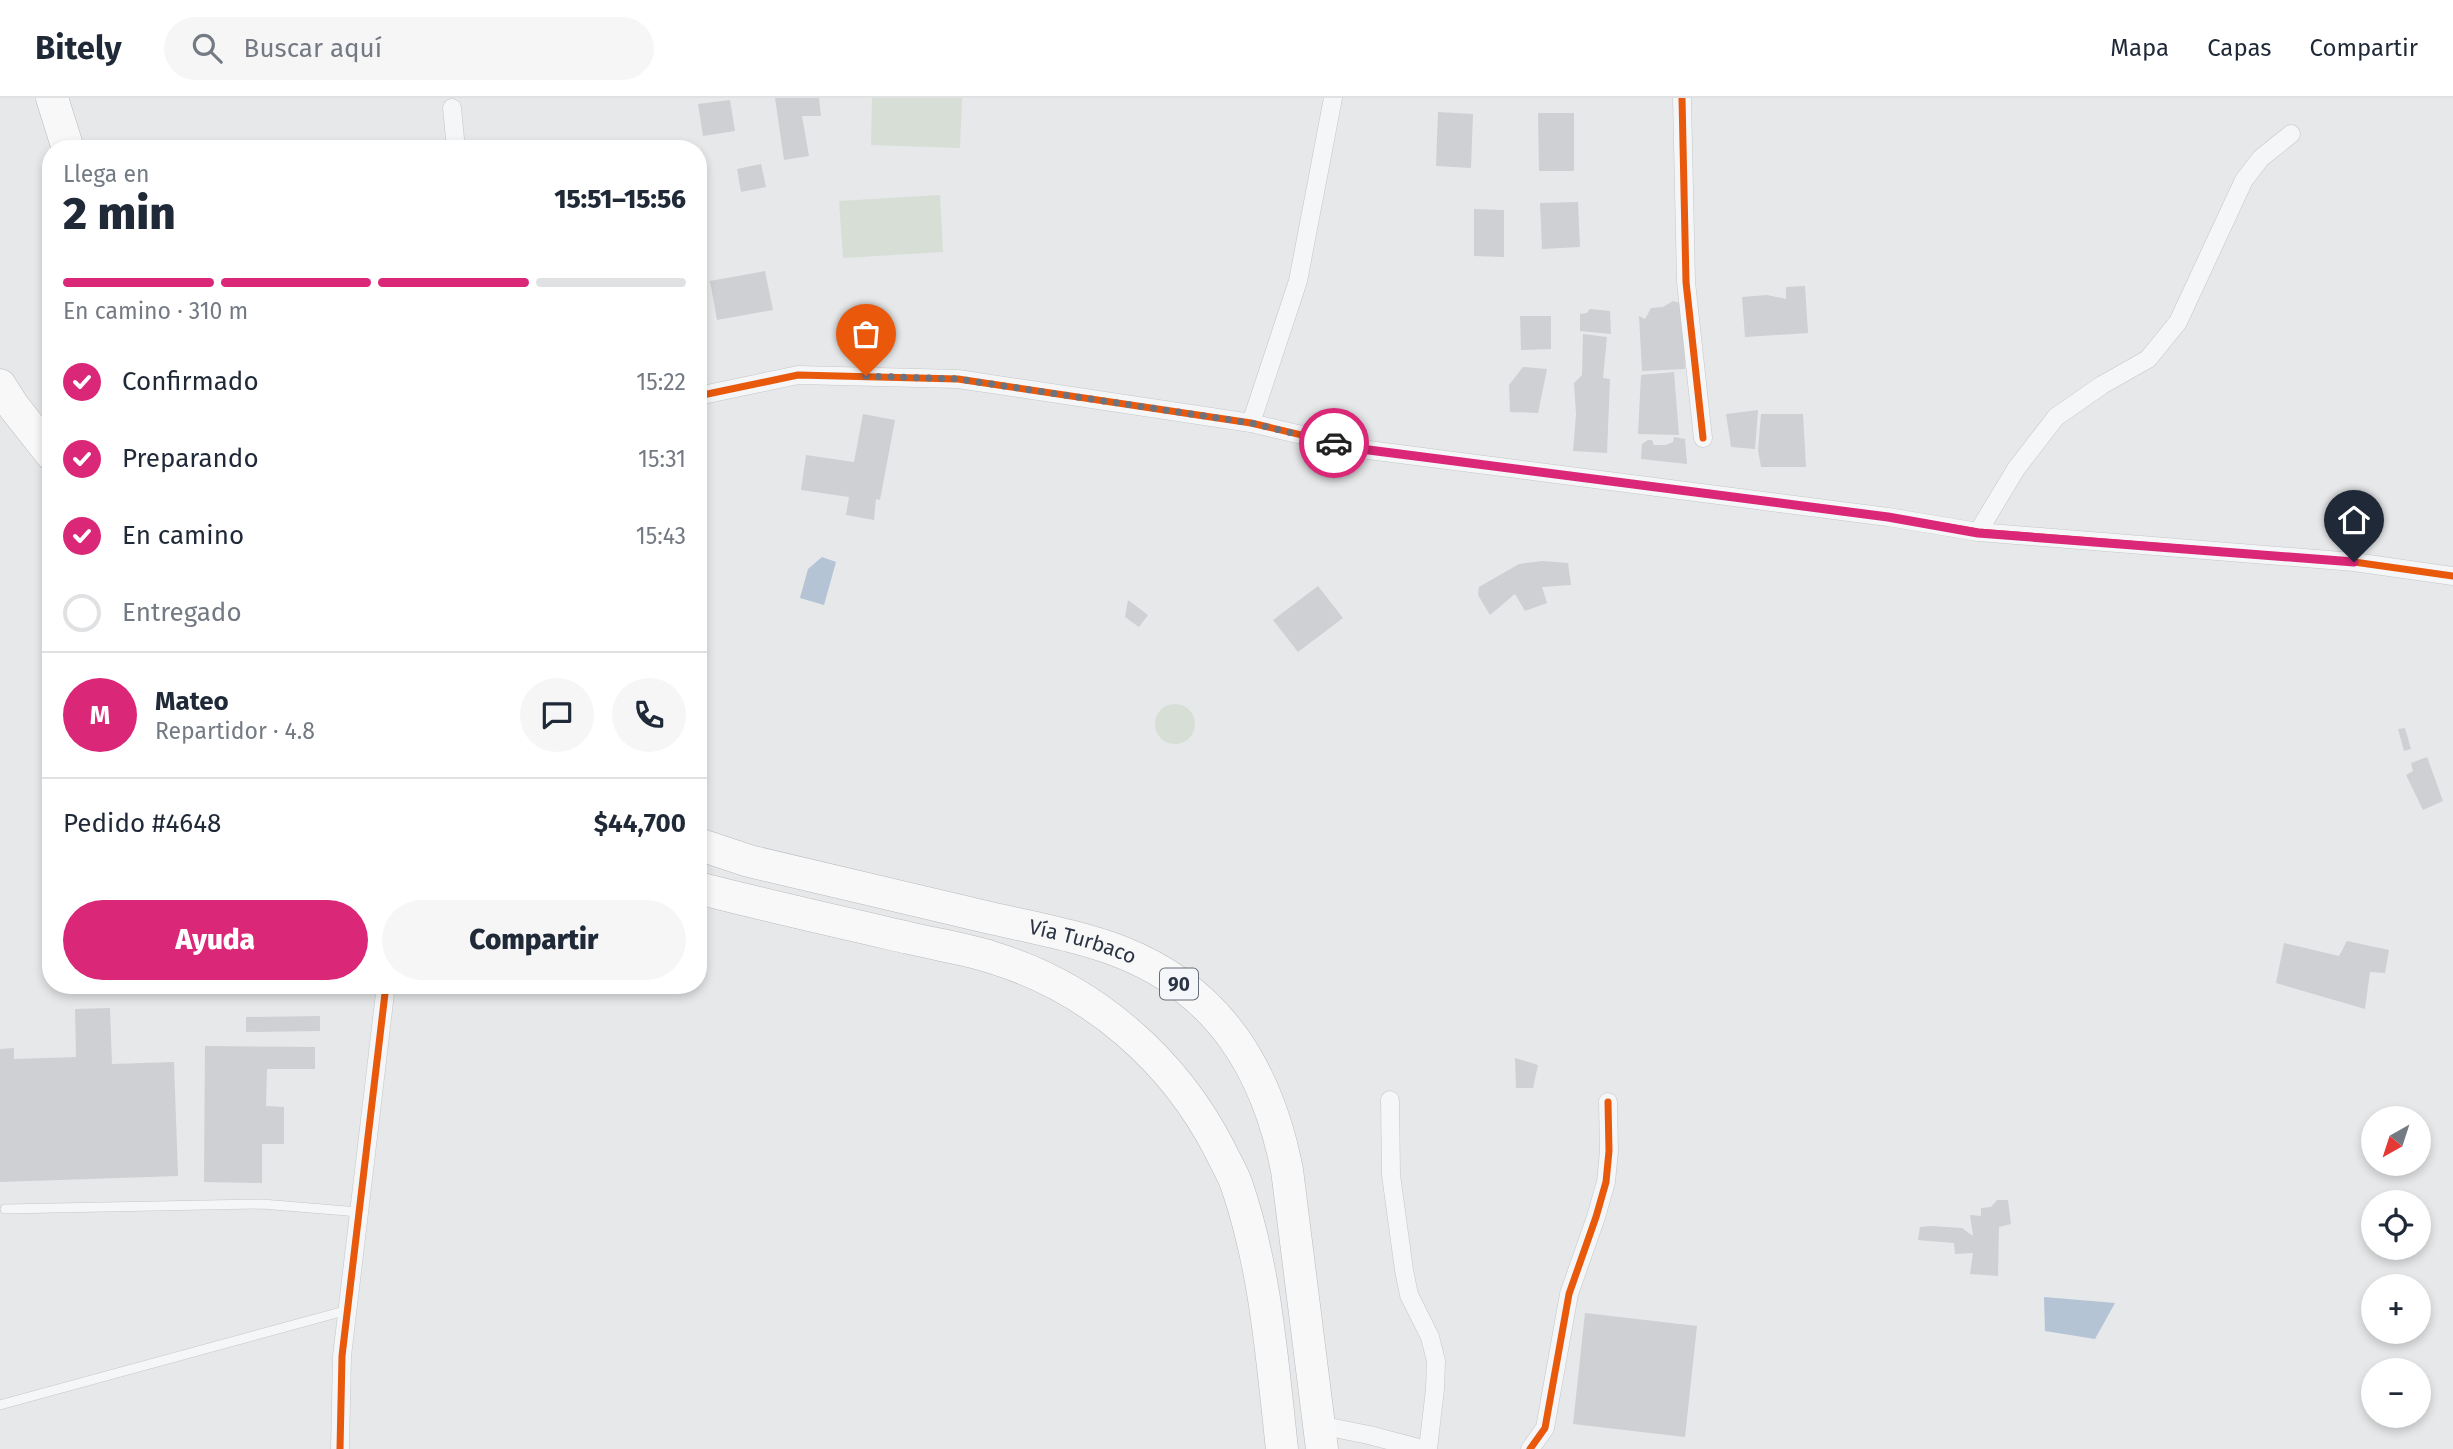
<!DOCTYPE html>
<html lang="es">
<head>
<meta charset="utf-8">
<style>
	:root { --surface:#fff; --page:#f6f6f7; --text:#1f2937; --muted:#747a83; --line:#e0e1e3; --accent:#db2777 }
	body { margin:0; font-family:"Fira Sans",sans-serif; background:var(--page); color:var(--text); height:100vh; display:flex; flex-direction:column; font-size:26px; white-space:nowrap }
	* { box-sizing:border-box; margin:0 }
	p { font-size:23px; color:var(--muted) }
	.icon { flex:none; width:38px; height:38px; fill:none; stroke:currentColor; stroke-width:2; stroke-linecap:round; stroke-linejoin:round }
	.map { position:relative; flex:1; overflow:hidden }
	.panel { position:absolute; left:42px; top:42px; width:665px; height:854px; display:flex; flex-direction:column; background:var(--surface); border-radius:28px; box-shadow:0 4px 10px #0003 }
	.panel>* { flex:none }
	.needle { width:46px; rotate:219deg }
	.buttons { position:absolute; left:2361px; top:1008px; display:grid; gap:14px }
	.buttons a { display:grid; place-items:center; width:70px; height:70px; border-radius:50%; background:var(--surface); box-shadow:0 4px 10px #0003; font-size:35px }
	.pin { position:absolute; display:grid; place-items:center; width:60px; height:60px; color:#fff; margin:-72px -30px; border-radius:50% 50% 50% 0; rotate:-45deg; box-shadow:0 0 7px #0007 }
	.pin .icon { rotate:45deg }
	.courier { position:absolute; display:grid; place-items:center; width:70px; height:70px; margin:-35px; border:5px solid #db2777; border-radius:50%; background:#fff; color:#222; box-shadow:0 2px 9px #0007 }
	.summary em { font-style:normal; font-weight:800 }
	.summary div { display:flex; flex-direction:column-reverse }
	.summary { display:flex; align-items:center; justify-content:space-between; height:119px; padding:0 21px }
	h1 { font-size:46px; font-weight:800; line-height:52px }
	.bar { display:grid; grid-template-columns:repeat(4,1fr); gap:10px 7px; align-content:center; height:84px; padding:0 21px }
	.bar i { height:9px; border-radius:5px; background:var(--line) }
	.bar .current { background:var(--accent) }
	.bar p { grid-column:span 4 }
	.line { display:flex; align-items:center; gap:18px; padding:0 21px; border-top:2px solid var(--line) }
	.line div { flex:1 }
	.round { display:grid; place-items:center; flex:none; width:74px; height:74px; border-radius:37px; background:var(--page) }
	ol { padding:0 21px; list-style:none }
	li { display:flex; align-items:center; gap:21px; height:77px }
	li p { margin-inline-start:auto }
	li .icon { padding:7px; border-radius:50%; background:var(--accent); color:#fff; stroke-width:4 }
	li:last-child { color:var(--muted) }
	li i { width:38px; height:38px; border:4px solid var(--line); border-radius:50% }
	.primary-button { display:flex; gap:14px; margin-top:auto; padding:14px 21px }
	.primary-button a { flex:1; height:80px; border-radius:42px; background:var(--accent); color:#fff; font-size:28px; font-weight:800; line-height:80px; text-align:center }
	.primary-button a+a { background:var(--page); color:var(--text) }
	header { display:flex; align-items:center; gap:42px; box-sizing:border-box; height:98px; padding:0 35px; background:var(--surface); border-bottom:2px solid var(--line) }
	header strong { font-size:33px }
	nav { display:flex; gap:38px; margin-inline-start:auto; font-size:24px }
	.search { width:490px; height:63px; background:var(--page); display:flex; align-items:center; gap:18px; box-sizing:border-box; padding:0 24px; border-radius:38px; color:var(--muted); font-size:26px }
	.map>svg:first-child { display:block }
	.green { fill:#d6ded6 }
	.water { fill:#b4c4d5 }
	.building { fill:#ced0d3 }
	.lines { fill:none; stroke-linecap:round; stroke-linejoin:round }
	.lane-casing { stroke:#c4c6c8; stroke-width:10 }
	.street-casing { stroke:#c4c6c8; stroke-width:19 }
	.highway-casing { stroke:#b8bbbf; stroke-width:33 }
	.lane { stroke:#f5f6f7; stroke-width:9 }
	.street { stroke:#f5f6f7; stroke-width:18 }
	.highway { stroke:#f8f8f8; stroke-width:32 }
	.cycleway-casing { stroke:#f4f6f9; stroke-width:11 }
	.cycleway { stroke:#e8590c; stroke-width:7 }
	.done { stroke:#6c737f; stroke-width:7; stroke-dasharray:0 12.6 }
	.route { stroke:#db2777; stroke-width:9 }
	.labels { text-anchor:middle; stroke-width:5; stroke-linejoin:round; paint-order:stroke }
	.shield { fill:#f4f6f9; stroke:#676e7b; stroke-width:2 }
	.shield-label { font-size:19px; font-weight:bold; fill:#2b3445 }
	.street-label { font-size:21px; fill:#2b3445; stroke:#f4f6f9 }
</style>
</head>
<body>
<header>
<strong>Bitely</strong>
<div class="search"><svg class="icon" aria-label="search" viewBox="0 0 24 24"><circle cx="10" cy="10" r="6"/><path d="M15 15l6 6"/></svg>Buscar aquí</div>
<nav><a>Mapa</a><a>Capas</a><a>Compartir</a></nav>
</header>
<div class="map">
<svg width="2453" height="1351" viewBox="0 0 2453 1351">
	<rect width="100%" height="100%" fill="#e6e8ea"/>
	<path class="green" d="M872,0H962L960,50L871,47Z
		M940,97L943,154L843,160L839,103Z
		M1155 626a20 20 0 1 1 40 0a20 20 0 1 1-40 0Z"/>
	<path class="water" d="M822,459L836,464L824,507L800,500L808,471Z
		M2044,1199L2115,1205L2095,1241L2045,1233Z"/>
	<path class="building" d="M775,0H819L821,18H802L809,58L784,62Z
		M730,2L735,33L703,38L698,6Z
		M1438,14L1473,16L1471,70L1436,68Z
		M1538,15H1574V73H1539Z
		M761,66L766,89L741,94L737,71Z
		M1578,104L1580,149L1542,151L1540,105Z
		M1474,111L1504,112V159L1474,158Z
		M765,173L773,212L717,222L710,183Z
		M1805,188L1808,235L1745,239L1742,199L1767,197L1786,201V189Z
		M1673,203L1683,206L1685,271L1642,273L1639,218L1645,221L1651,210L1663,209Z
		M1590,211L1610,213L1611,236L1580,233V216L1587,215Z
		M1520,218H1551V251L1521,252Z
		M1583,236L1607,239L1603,280L1610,281L1607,355L1573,353L1576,316L1574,285L1582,277Z
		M1523,269L1547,271L1538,315L1510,314L1509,287Z
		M1674,274L1679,337L1638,336L1641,277Z
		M1758,312L1755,351L1731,349L1726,316Z
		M863,316L895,322L880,402L876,401L874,422L846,417L849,399L801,392L806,357L854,364Z
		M1761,316H1803L1806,369H1761L1758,352Z
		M1674,339L1685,341L1687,366L1641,361L1642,346L1648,342H1652L1654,347H1666L1673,344Z
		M1542,463L1568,465L1571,487L1542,489L1547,505L1525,513L1515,496L1490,517L1478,497L1479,489L1519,466Z
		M1318,488L1343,520L1298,554L1273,522Z
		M1128,502L1148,517L1139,529L1125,519Z
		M2405,630L2411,651L2404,653L2398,631Z
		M2427,659L2443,703L2423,712L2406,677L2413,673L2411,665Z
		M2347,843L2389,852L2385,875L2370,874L2365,911L2276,885L2284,845L2339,858Z
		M110,910L112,966L174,964L178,1078L0,1084V951L14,950V961L76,959L75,911Z
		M320,918V933L246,934V919Z
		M205,948L315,949V971H267L266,1008L284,1009V1046H262V1085L204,1084Z
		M1515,960L1538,967L1533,990H1516Z
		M1997,1102H2008L2011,1126L1999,1129L1998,1178L1970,1176L1973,1155L1955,1156L1954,1145L1918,1142L1920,1129L1931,1128L1962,1130L1973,1138L1970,1117L1981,1118V1110L1991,1109Z
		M1585,1215L1697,1228L1685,1339L1573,1326Z"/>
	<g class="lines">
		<defs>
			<path id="lane" d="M5,1111L262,1106L359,1114
				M0,1307L348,1212"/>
			<path id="street" d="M1682,0L1686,184L1703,340
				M452,10L456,51
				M698,298L798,277L958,281L1251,325L1361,351L1888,419L1978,434L2354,464L2453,478
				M1251,325L1298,183L1333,0
				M1978,434L2016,371L2056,319L2102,287L2148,261L2178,224L2244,82L2261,60L2291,36
				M1390,1002L1391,1077L1404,1172L1409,1197L1430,1239L1436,1263L1435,1291L1428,1351
				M1319,1327L1369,1337L1422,1351
				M340,1351L342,1258L386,887
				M1530,1351L1545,1330L1569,1196L1596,1119L1606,1084L1609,1053L1608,1004"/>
			<g id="highway">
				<path d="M52,0L68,51"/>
				<path d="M0,287L14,309L51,356"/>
				<path id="s1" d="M698,746L749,763C827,781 904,800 982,818C1028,829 1077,837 1121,854C1220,893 1267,972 1287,1072L1322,1351"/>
				<path d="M698,790C768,808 839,824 909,840C938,847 969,851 997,861C1094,892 1174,962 1220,1052C1225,1063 1232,1074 1236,1085C1266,1171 1272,1262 1282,1351"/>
			</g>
		</defs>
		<use href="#lane" class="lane-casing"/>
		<use href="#street" class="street-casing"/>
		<use href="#highway" class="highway-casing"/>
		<use href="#lane" class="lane"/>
		<use href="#street" class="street"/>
		<use href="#highway" class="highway"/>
		<defs>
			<path id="cycleway" d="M1682,0L1686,184L1703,340
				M698,298L798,277L958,281L1251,325L1361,351L1888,419L1978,434L2354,464L2453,478
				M340,1351L342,1258L386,887
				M1530,1351L1545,1330L1569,1196L1596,1119L1606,1084L1609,1053L1608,1004"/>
		</defs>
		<use href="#cycleway" class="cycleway-casing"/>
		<use href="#cycleway" class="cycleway"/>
	</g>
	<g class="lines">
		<path class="done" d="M866,278L958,281L1251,325L1334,345"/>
		<path class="route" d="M1334,345L1361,351L1888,419L1978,435L2354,464"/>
	</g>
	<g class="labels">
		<rect class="shield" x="1160" y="870.5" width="38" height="31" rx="5"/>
		<g class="shield-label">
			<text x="1179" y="893">90</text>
		</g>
		<g class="street-label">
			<text dy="7" stroke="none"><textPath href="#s1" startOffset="397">Vía Turbaco</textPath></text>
		</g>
	</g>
</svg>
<div class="buttons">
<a><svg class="needle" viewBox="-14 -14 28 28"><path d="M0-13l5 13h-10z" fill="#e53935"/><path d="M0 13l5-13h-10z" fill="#747a83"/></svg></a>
<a><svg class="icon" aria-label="locate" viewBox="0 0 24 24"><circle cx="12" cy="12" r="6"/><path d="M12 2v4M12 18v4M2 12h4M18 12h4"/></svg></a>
<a>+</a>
<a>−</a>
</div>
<div class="pin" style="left:866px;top:278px;background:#ea580c"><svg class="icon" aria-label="bag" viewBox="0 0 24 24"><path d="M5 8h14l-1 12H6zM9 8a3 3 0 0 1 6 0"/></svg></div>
<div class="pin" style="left:2354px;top:464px;background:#1f2937"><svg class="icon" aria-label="home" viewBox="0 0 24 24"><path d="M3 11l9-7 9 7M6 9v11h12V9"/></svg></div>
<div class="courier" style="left:1334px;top:345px"><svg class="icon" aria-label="car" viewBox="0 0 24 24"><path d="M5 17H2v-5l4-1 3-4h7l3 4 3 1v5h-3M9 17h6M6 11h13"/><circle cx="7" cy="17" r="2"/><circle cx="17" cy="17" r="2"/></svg></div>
<section class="panel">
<div class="summary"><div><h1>2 min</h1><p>Llega en</p></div><em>15:51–15:56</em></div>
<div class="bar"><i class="current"></i><i class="current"></i><i class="current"></i><i></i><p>En camino · 310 m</p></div>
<ol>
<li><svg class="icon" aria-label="check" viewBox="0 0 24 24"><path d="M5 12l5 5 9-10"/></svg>Confirmado<p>15:22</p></li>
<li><svg class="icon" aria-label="check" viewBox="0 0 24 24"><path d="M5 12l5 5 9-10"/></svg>Preparando<p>15:31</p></li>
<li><svg class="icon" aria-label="check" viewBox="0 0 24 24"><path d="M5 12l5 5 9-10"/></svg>En camino<p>15:43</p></li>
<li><i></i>Entregado</li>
</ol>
<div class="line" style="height:126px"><b class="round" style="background:var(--accent);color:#fff">M</b><div><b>Mateo</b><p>Repartidor · 4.8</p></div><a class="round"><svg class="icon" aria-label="chat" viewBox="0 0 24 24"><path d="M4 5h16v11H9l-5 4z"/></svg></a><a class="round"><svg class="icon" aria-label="phone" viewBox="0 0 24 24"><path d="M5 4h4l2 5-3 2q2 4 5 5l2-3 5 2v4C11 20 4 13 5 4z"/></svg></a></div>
<div class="line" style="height:91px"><div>Pedido #4648</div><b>$44,700</b></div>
<div class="primary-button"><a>Ayuda</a><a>Compartir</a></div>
</section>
</div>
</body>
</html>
